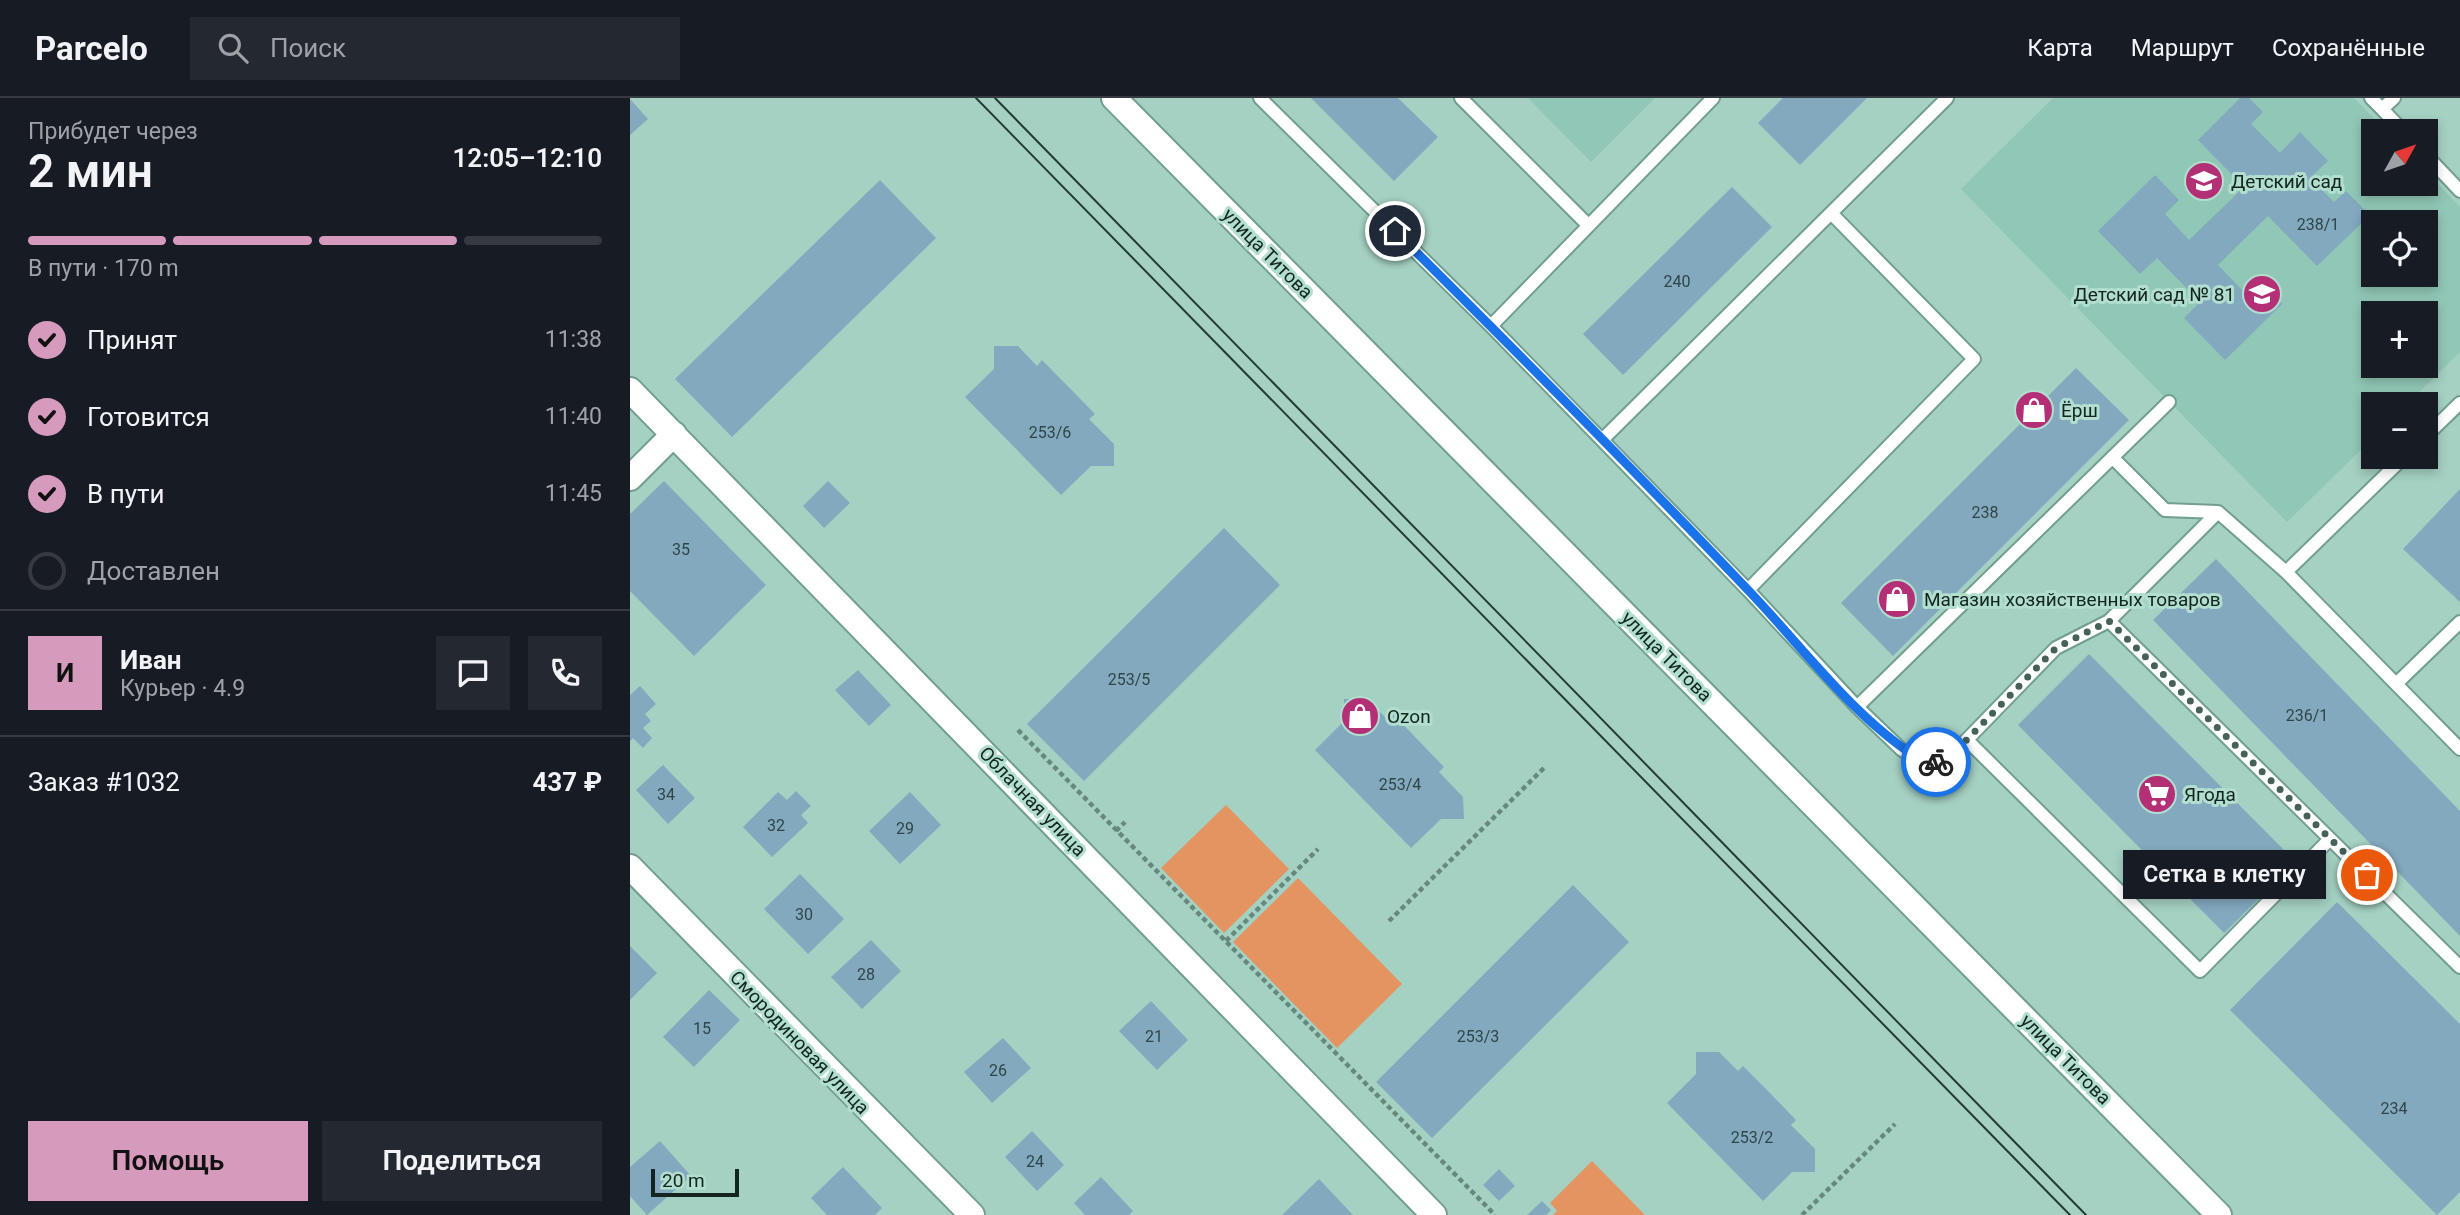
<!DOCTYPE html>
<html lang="ru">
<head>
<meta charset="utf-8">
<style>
	:root { --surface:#171b24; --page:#242831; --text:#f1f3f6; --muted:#9ea1a6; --line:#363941; --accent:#d69bbc }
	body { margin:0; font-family:Roboto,sans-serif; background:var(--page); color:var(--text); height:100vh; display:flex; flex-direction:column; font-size:26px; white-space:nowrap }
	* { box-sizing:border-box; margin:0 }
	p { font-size:23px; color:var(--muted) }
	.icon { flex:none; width:38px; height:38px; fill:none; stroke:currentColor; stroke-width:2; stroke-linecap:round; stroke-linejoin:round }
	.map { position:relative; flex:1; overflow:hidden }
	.drawer { display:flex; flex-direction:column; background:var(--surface); width:630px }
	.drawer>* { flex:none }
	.needle { width:46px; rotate:50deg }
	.fabs { position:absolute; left:1731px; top:21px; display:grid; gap:14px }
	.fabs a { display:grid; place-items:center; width:77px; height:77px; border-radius:0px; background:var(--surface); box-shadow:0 4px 10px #0003; font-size:35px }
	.scale { position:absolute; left:21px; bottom:18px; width:88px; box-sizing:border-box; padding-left:7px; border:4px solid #132520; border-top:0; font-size:19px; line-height:24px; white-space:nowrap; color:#132520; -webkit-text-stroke:5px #b1decf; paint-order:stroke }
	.pin { position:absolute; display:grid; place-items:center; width:60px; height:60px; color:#fff; margin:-30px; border:4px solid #fff; border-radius:50%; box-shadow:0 2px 7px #0007 }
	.courier { position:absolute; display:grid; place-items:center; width:70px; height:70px; margin:-35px; border:5px solid #1a73e8; border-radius:50%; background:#fff; color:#222; box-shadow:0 2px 9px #0007 }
	.bubble { position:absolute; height:49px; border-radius:0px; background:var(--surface); box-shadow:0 4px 10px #0003; font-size:23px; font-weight:600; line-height:49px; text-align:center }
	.headline em { font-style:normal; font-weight:600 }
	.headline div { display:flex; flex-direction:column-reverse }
	.headline { display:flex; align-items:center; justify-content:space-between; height:119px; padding:0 28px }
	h1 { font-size:46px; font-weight:600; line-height:52px }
	.bar { display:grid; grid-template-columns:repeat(4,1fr); gap:10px 7px; align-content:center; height:84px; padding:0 28px }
	.bar i { height:9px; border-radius:5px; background:var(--line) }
	.bar .active { background:var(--accent) }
	.bar p { grid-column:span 4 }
	.line { display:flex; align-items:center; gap:18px; padding:0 28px; border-top:2px solid var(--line) }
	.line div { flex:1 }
	.round { display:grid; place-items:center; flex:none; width:74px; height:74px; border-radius:0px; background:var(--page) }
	ol { padding:0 28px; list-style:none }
	li { display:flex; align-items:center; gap:21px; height:77px }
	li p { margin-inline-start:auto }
	li .icon { padding:7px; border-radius:50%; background:var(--accent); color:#111; stroke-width:4 }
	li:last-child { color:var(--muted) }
	li i { width:38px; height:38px; border:4px solid var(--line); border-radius:50% }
	.action { display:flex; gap:14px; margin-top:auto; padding:14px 28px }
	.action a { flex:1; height:80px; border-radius:0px; background:var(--accent); color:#111; font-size:28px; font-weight:600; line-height:80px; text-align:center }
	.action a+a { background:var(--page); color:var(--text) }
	header { display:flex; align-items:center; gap:42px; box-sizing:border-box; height:98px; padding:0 35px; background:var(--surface); border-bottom:2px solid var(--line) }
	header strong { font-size:33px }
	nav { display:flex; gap:38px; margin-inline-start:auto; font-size:24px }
	.search { width:490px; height:63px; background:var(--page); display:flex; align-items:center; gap:18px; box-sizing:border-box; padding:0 24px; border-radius:0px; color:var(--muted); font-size:26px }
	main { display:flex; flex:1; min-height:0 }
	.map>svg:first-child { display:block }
	.built { fill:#91c7b6; fill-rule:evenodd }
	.green { fill:#e39461 }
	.building { fill:#83a9bf }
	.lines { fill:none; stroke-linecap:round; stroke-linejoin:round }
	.service-casing { stroke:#729e90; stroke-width:16 }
	.minor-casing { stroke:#729e90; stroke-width:28 }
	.path { stroke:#66887d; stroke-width:4.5; stroke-dasharray:5 3.5; stroke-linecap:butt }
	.service { stroke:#fff; stroke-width:12 }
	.minor { stroke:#fff; stroke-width:24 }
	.tram { stroke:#253b34; stroke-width:2 }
	.done { stroke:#466159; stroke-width:7; stroke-dasharray:0 12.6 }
	.route { stroke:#1a73e8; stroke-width:9 }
	.labels { text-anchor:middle; stroke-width:6; stroke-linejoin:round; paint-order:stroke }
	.number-label { font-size:16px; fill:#2f4648 }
	.poi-label { font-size:19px; fill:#132520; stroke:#b1decf; text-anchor:start }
	.street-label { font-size:19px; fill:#132520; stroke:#b1decf }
</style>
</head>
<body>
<header>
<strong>Parcelo</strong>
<div class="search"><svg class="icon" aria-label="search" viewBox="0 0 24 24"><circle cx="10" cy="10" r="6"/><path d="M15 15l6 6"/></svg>Поиск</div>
<nav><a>Карта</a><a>Маршрут</a><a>Сохранённые</a></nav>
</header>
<main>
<section class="drawer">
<div class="headline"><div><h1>2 мин</h1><p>Прибудет через</p></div><em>12:05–12:10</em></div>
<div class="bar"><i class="active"></i><i class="active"></i><i class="active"></i><i></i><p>В пути · 170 m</p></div>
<ol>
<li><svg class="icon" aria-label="check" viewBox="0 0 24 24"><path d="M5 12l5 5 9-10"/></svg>Принят<p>11:38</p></li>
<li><svg class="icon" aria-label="check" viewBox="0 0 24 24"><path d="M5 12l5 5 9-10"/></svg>Готовится<p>11:40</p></li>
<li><svg class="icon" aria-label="check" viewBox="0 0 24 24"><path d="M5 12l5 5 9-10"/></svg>В пути<p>11:45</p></li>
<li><i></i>Доставлен</li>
</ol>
<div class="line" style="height:126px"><b class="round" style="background:var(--accent);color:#111">И</b><div><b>Иван</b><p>Курьер · 4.9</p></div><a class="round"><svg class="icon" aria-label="chat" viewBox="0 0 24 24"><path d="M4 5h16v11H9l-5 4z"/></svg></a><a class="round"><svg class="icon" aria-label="phone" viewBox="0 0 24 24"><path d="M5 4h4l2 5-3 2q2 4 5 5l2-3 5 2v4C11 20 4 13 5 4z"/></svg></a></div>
<div class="line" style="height:91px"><div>Заказ #1032</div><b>437 ₽</b></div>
<div class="action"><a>Помощь</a><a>Поделиться</a></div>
</section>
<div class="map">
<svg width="1830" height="1117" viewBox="0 0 1830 1117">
	<rect width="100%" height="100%" fill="#a4d1c2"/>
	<path class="built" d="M898,0H1025L961,64Z
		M1423,0H1724L1756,33H1743V86H1796V73L1830,109V254L1777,306H1743V340L1657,424L1331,91ZM1743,124H1796V177H1743ZM1743,215H1796V268H1743Z"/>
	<path class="green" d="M596,707L659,771L594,835L531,770Z
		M668,780L772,886L707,950L603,844Z
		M962,1063L1015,1117H923L927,1113L920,1105Z"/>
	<path class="building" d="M681,0H768L808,39L764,83Z
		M1153,0H1237L1170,67L1128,25Z
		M1610,0H1619L1633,14L1621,26L1650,55L1670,34L1698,63L1680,80L1704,104L1716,93L1740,117L1687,168L1638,118L1588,167L1614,194L1627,180L1652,206L1595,262L1554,220L1570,204L1527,160L1510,176L1468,133L1525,77L1549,102L1535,116L1559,142L1614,89L1568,42Z
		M0,1L18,21L0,37Z
		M250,82L306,140L102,339L45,281Z
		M1102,89L1142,129L993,277L953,236Z
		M364,248H388L407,268L412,262L465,316L459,321L484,346V368H461L431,397L335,299L364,271Z
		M1446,270L1499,322L1263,558L1211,505Z
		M34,383L136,487L64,558L0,493V416Z
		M198,383L220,405L194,430L173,408Z
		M1830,391V504L1773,451Z
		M594,430L650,487L454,683L397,626Z
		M1586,461L1830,713V838L1523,522Z
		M1459,556L1666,764L1594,835L1388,627Z
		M228,572L261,607L239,628L205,592Z
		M10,588L26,606L15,616L21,623L13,630L22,640L13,650L3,640L0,643V597Z
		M714,601H737L756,620L762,615L814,669L809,674L833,699L834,721H811L781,750L685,652L714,623Z
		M33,667L65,700L38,726L6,692Z
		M166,693L181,708L171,717L178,725L142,759L113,729L148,694L157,702Z
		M280,694L311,727L270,766L239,733Z
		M170,776L214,821L178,856L134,811Z
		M943,787L999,844L802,1040L746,984Z
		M1707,804L1830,926V1094L1807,1117L1600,912Z
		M241,842L271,873L232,911L201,879Z
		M0,848L27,875L0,902Z
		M79,892L110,922L64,969L33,939Z
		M521,903L558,942L527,972L489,933Z
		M373,940L401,970L362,1005L334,974Z
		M1066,954H1089L1108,973L1113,968L1140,995L1166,1022L1161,1027L1185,1051V1074H1162L1133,1103L1037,1005L1066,976Z
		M402,1033L434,1067L407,1093L375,1059Z
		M30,1043L61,1078L17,1117L0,1098V1069Z
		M213,1069L252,1110L245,1117H197L181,1100Z
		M869,1071L885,1088L869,1103L853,1087Z
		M471,1079L503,1113L499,1117H455L444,1105Z
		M689,1081L723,1117H652Z
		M912,1103L921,1112L916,1117H897Z"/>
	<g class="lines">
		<defs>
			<path id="service" d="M630,0L861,228L1118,492L1344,261L1201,115
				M831,0L958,127
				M1741,0L1752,11L1764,0
				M1752,11L1773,33
				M1796,57L1830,93
				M861,228L1083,0
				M1796,338L1830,305
				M972,342L1317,0
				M1483,360L1535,412L1588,414L1656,474L1766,586L1830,524
				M1588,414L1479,523L1830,869
				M1656,474L1774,359
				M1118,492L1227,609L1539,304
				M1766,586L1830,651
				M1227,609L1272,652L1300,667L1323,656L1426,550L1479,523
				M1337,642L1570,873L1700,741"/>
			<path id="minor" d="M484,0L1589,1117
				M0,292L804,1117
				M0,380L44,336
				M0,769L342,1117"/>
		</defs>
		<use href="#service" class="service-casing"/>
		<use href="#minor" class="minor-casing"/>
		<path class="path" d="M388,632L865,1117
			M486,733L495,724
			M759,823L914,670
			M596,843L688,751
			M1172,1117L1265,1026"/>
		<use href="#service" class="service"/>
		<use href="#minor" class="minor"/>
		<path class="tram" d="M346,0L1440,1117
			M365,0L1456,1117"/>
	</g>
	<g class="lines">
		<path class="done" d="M1306,664L1323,656L1426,550L1479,523L1737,777"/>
		<path class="route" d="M765,133C884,251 1002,370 1118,492C1173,549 1230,629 1300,667L1306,664"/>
	</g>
	<defs>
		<symbol id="school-disc" viewBox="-11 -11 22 22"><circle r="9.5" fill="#b43076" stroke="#b1decf"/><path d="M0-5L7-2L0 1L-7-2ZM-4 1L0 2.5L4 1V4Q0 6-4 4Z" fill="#fff"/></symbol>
		<symbol id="shop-disc" viewBox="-11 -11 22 22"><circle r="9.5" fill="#b43076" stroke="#b1decf"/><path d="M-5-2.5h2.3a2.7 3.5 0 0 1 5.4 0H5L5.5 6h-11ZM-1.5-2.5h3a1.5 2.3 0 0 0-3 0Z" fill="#fff"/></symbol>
		<symbol id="supermarket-disc" viewBox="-11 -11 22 22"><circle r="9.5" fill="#b43076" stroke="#b1decf"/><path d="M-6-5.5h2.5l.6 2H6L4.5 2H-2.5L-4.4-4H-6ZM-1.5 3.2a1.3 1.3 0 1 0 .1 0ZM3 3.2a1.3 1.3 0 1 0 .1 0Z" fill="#fff"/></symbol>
	</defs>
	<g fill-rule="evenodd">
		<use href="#school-disc" x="1552" y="61" width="44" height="44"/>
		<use href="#school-disc" x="1610" y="174" width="44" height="44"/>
		<use href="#shop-disc" x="1382" y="290" width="44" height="44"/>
		<use href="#shop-disc" x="1245" y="479" width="44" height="44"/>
		<use href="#shop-disc" x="708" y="596" width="44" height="44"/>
		<use href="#supermarket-disc" x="1505" y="674" width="44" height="44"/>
	</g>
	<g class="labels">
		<g class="number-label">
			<text x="1688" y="132">238/1</text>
			<text x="1047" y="189">240</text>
			<text x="420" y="340">253/6</text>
			<text x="1355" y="420">238</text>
			<text x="51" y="457">35</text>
			<text x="499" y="587">253/5</text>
			<text x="1677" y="623">236/1</text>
			<text x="770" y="692">253/4</text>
			<text x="36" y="702">34</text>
			<text x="146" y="733">32</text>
			<text x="275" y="736">29</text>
			<text x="174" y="822">30</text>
			<text x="236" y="882">28</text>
			<text x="72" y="936">15</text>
			<text x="524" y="944">21</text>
			<text x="848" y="944">253/3</text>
			<text x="368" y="978">26</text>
			<text x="1764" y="1016">234</text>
			<text x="1122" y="1045">253/2</text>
			<text x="405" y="1069">24</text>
		</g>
		<g class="poi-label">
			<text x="1601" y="90">Детский сад</text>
			<text x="1605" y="203" text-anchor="end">Детский сад № 81</text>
			<text x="1431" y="319">Ёрш</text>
			<text x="1294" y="508">Магазин хозяйственных товаров</text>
			<text x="757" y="625">Ozon</text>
			<text x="1554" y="703">Ягода</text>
		</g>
		<g class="street-label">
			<text transform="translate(638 155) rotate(45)" y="7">улица Титова</text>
			<text transform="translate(1037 558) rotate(45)" y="7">улица Титова</text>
			<text transform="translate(403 703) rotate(46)" y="7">Облачная улица</text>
			<text transform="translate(170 944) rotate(46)" y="7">Смородиновая улица</text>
			<text transform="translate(1436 961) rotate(45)" y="7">улица Титова</text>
		</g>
	</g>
</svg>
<div class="fabs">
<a><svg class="needle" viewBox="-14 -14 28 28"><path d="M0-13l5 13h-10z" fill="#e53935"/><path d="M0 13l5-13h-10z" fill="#9ea1a6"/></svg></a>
<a><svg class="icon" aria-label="locate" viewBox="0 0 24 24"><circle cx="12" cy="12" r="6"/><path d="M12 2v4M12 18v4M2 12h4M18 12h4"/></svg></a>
<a>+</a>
<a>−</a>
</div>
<div class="scale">20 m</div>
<div class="pin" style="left:1737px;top:777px;background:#ea580c"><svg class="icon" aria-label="bag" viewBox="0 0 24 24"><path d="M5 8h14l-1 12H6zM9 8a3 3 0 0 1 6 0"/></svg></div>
<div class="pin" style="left:765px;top:133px;background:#1f2937"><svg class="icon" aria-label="home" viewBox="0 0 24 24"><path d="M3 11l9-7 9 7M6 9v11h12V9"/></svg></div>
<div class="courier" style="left:1306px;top:664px"><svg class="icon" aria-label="bike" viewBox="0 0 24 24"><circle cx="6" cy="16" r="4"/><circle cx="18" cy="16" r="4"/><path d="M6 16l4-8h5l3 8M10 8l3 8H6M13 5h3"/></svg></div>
<div class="bubble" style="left:1493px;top:752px;width:203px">Сетка в клетку</div>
</div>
</main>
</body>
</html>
